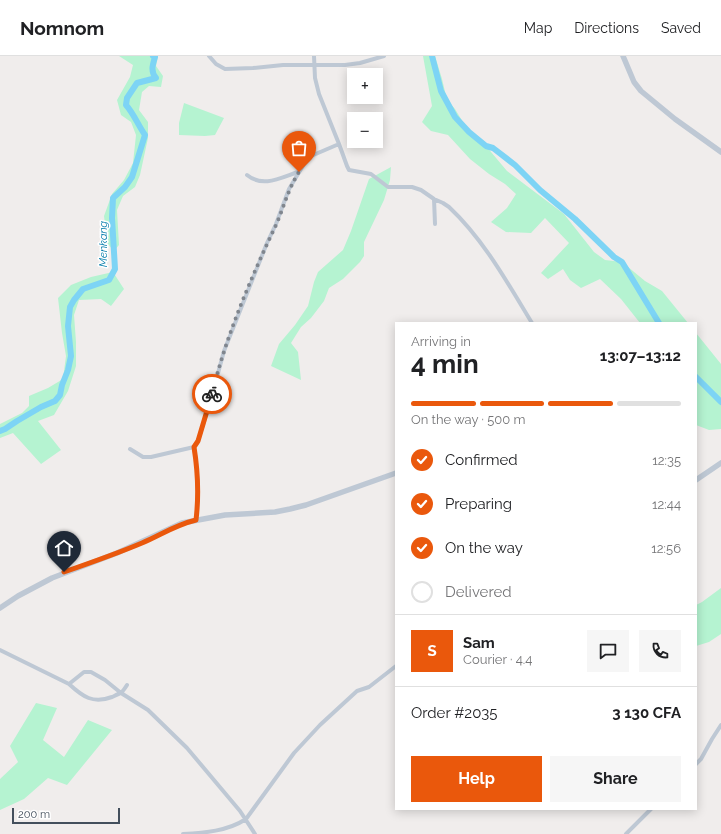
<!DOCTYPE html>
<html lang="en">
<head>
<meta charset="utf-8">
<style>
	:root { --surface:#fff; --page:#f6f6f6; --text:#202124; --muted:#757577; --line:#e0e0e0; --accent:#ea580c }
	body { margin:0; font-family:Raleway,sans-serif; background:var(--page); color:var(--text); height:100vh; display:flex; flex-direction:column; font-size:15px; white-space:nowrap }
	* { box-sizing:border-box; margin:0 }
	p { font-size:13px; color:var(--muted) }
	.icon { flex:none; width:22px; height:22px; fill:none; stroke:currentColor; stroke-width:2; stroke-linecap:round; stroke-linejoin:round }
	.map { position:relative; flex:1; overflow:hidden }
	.side { position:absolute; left:395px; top:266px; width:302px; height:488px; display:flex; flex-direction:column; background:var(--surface); border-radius:0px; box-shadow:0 2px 10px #0003 }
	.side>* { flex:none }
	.controls { position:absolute; left:347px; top:12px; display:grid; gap:8px }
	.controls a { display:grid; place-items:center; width:36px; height:36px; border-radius:0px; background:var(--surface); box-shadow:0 2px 10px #0003; font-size:20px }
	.scale { position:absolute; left:12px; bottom:10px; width:108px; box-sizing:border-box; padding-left:4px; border:2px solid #434f5c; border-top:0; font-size:11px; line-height:14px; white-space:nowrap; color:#434f5c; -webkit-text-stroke:3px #fff; paint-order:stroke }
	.pin { position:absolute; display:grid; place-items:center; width:34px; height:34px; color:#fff; margin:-41px -17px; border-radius:50% 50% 50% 0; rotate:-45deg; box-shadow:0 0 4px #0007 }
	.pin .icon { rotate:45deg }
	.courier { position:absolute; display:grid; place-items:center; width:40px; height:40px; margin:-20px; border:3px solid #ea580c; border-radius:50%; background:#fff; color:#222; box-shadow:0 1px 5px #0007 }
	.headline em { font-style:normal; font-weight:700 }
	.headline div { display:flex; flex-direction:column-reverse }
	.headline { display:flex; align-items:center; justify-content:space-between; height:68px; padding:0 16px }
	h1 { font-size:26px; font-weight:700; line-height:30px }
	.bar { display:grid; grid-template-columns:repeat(4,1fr); gap:6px 4px; align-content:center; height:48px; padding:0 16px }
	.bar i { height:5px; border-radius:3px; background:var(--line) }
	.bar .selected { background:var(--accent) }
	.bar p { grid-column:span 4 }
	.line { display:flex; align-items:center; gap:10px; padding:0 16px; border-top:1px solid var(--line) }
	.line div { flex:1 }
	.round { display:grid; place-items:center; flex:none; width:42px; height:42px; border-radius:0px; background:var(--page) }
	ol { padding:0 16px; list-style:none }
	li { display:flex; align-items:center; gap:12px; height:44px }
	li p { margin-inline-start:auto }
	li .icon { padding:4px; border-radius:50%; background:var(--accent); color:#fff; stroke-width:4 }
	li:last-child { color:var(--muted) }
	li i { width:22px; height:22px; border:2px solid var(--line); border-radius:50% }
	.action { display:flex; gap:8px; margin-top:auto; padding:8px 16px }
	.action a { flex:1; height:46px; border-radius:0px; background:var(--accent); color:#fff; font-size:16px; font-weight:700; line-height:46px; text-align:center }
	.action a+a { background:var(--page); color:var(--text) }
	header { display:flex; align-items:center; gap:24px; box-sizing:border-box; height:56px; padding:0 20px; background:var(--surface); border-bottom:1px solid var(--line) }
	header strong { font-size:19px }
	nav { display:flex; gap:22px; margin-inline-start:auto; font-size:14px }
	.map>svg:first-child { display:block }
	.green { fill:#b5f3d1 }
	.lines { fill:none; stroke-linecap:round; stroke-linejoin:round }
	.river { stroke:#7dd4f5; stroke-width:6 }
	.minor { stroke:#bec8d4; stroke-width:4 }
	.tertiary { stroke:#bec8d4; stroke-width:5.5 }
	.done { stroke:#80868e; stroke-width:4; stroke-dasharray:0 7.2 }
	.route { stroke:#ea580c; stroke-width:5 }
	.labels { text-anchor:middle; stroke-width:3; stroke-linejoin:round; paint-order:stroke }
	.water-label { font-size:11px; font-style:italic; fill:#017baa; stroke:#fff }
</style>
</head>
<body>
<header>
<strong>Nomnom</strong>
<nav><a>Map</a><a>Directions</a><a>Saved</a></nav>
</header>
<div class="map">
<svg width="721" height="778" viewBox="0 0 721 778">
	<rect width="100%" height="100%" fill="#f0edec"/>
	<path class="green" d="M119,0H158L156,10L163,20L161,31L149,30L142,36L139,54L148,66V82L140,119L135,131L123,140L117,154L119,189L114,195L107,187L104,160L112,138L124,124L133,107L136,79L131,66L121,59L117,44L130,21L133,9Z
		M423,0H435L442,23L447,44L455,53L469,76L486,90L507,115L564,158L594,196L605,204L622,206L645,225L662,235L688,267H640L621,243L600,223L581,232L570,224L563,213L548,223L541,217L569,187L545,162L531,177L506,176L491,166L507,152L516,138L505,128L489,118L470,103L448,79L431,75L422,66L432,50Z
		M184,47L224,62L215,79L205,80L179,79V67Z
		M391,111L390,124L384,144L364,186V200L360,206L343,223L329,232L324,245L311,262L301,271L291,287L298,296L301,324L271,310L279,288L295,269L308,250L314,226L318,216L343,194L351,175L369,123Z
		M113,216L124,233L111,250L101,243L79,244L74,259L76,286V310L68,335L54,359L38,365L61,394L41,408L13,377L0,382V368L22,357L29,350V340L48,332L63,323L66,300L62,277L58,242L71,229L91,221Z
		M696,277L721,308V373L709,374L696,369Z
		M721,532V578L709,586L696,590V549L702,546Z
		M36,647L57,652L43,684L64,701L88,664L112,674L67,729L48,722L24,743L0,754V723L18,706L10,690Z"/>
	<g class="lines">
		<path class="river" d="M432,0L441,35L455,61L469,76L486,90L493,92L515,109L540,134L575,163L614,201L622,206L659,267
			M696,321L721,346
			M0,375L5,373L17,365L41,351L55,345L60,339L62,329L68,314L71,300L68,270L70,251L74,244L83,233L109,224L115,213L112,162L113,142L125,131L132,121L145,79C138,69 134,58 126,49L127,42L137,27L156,22C150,15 153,8 155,1L153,0"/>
		<path class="minor" d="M209,0L216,8L225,13L253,12L283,9H345L360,7L384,0
			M314,0L315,22L319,38L339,88L347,110L349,114L371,118L388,131H412L421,134L434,143L443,147L449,151C484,184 507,226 532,267
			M247,119C263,132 280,122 298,116
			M434,143L435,168
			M130,393L143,401H151L194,391
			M196,464C199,439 198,416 194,391L198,385L211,343L224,295L267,187L276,168L289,133L304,108L311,100L339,88
			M0,594L69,628L84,616H91L105,624L121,637L148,654L187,692L240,755L255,778
			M69,628C83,641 93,648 112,641C121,637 122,637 127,629
			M696,708L701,703L712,683L721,669
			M183,778C204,777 228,775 246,763L294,697L320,669L357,635L369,631L396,610
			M626,778L651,753"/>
		<path class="tertiary" d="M623,0L634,26L641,35L675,63L721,96
			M696,424L721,407
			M0,552L18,540L52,522L117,497L182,467L225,459L275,456L290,453L306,449L396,417"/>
	</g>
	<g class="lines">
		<path class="done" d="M212,338C226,280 250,224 276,169C284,151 288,133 299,116"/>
		<path class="route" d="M64,516C90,507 116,498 142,487C161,479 175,469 196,464C199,439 198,416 194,391L198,385L212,338"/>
	</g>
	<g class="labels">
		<g class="water-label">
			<text transform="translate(103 188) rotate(-90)" y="4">Menkang</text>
		</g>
	</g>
</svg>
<div class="controls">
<a>+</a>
<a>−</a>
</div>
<div class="scale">200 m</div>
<div class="pin" style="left:299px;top:116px;background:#ea580c"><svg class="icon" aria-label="bag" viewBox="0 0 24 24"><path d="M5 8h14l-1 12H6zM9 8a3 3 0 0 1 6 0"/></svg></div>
<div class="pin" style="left:64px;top:516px;background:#1f2937"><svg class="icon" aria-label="home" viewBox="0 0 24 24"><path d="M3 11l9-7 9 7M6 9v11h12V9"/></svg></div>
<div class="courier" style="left:212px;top:338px"><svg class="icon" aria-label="bike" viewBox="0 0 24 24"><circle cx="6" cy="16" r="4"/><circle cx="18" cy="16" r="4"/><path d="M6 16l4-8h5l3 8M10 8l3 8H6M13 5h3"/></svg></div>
<section class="side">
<div class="headline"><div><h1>4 min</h1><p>Arriving in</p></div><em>13:07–13:12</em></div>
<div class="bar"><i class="selected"></i><i class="selected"></i><i class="selected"></i><i></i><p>On the way · 500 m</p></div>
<ol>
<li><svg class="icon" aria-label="check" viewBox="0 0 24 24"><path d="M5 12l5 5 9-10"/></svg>Confirmed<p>12:35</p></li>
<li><svg class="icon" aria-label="check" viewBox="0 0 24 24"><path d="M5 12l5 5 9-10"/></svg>Preparing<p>12:44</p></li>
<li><svg class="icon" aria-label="check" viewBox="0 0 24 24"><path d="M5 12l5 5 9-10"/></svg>On the way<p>12:56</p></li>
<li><i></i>Delivered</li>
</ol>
<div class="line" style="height:72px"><b class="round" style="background:var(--accent);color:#fff">S</b><div><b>Sam</b><p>Courier · 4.4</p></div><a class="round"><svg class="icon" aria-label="chat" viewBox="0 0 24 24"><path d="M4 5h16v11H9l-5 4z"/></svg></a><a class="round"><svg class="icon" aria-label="phone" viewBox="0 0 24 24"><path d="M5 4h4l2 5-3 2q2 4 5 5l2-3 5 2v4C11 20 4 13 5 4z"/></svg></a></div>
<div class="line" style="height:52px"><div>Order #2035</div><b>3 130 CFA</b></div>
<div class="action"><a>Help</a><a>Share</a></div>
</section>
</div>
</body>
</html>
